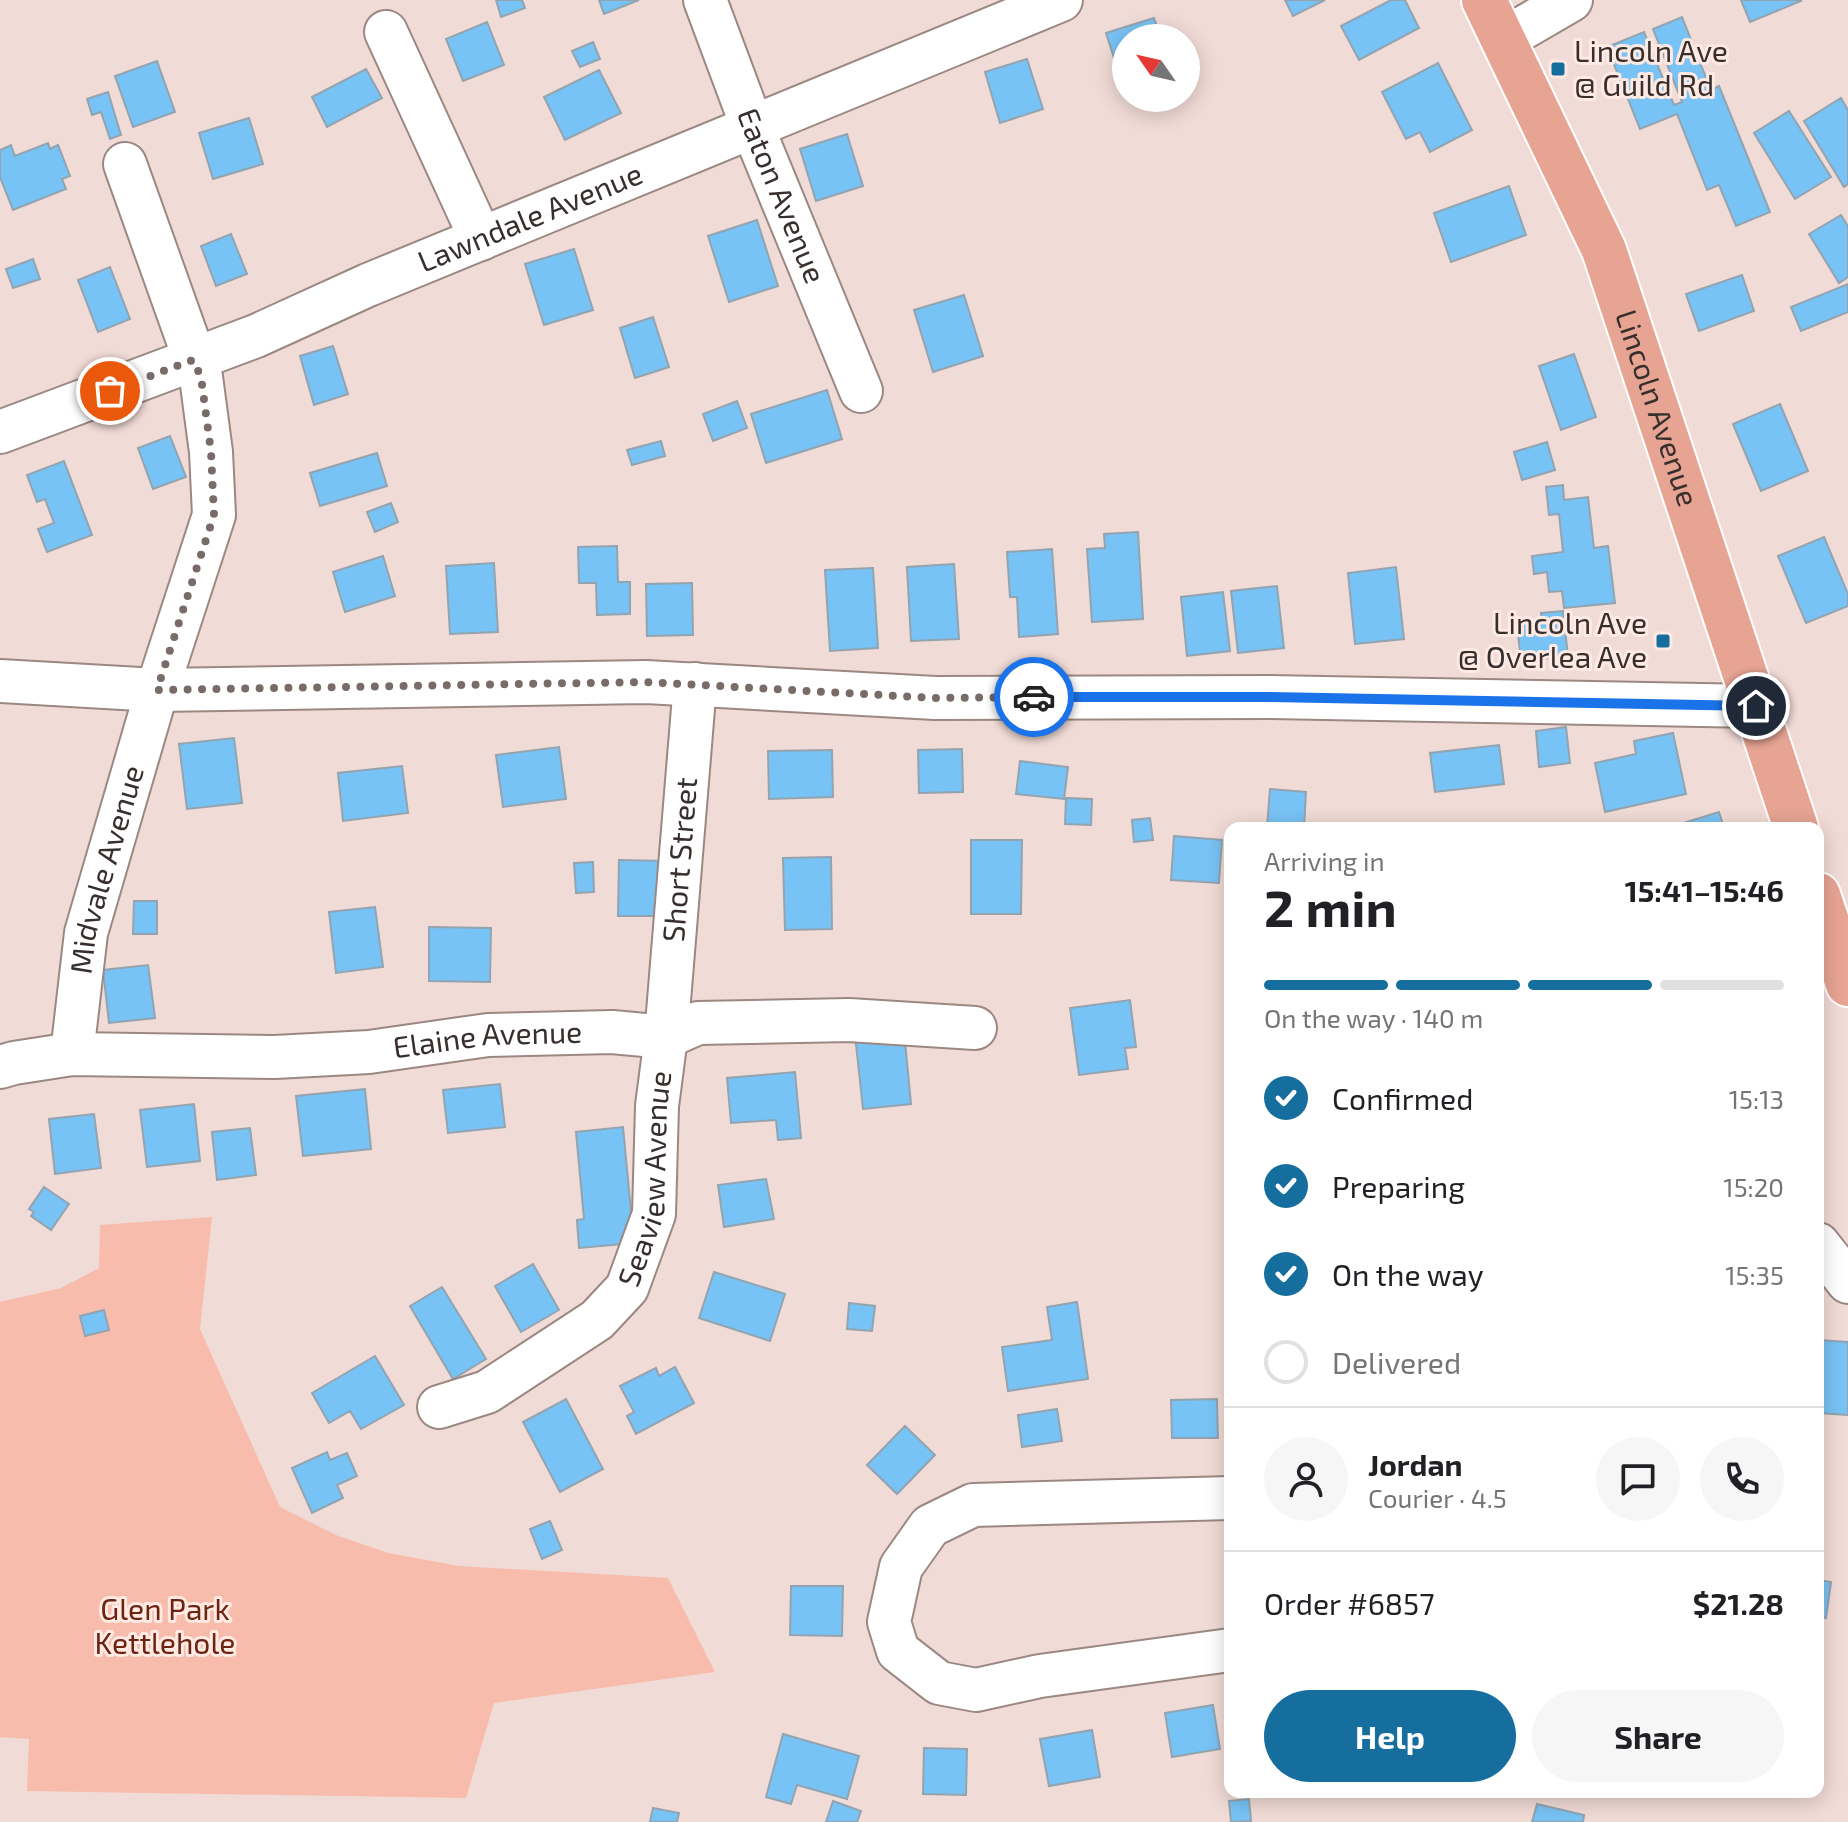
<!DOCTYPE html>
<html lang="en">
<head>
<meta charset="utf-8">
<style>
	:root { --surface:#fff; --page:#f6f6f6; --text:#202124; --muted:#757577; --line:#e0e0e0; --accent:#166e9e }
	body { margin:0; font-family:"Exo 2",sans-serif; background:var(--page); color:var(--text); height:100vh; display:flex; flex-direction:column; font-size:30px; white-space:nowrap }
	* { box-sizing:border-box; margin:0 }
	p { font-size:26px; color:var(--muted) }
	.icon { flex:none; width:44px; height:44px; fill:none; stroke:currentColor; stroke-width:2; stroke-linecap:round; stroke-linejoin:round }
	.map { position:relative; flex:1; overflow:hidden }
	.side { position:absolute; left:1224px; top:822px; width:600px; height:976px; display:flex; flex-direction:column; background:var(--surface); border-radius:16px; box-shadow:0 4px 20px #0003 }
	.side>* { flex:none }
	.needle { width:52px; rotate:304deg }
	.controls { position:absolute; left:1112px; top:24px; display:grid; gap:16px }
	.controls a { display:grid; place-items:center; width:88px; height:88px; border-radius:50%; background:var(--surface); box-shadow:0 4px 20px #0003; font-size:40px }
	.pin { position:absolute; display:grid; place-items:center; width:68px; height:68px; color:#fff; margin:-34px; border:4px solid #fff; border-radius:50%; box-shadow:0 2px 8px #0007 }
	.courier { position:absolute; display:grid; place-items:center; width:80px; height:80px; margin:-40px; border:6px solid #1a73e8; border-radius:50%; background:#fff; color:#222; box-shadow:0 2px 10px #0007 }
	.headline em { font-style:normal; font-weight:700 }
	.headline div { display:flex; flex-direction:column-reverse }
	.headline { display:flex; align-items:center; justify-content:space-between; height:136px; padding:0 40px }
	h1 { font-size:52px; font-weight:700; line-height:60px }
	.bar { display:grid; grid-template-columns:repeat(4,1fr); gap:12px 8px; align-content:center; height:96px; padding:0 40px }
	.bar i { height:10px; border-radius:6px; background:var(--line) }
	.bar .active { background:var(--accent) }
	.bar p { grid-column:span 4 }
	.line { display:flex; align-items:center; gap:20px; padding:0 40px; border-top:2px solid var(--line) }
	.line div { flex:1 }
	.round { display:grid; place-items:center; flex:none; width:84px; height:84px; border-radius:42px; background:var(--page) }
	ol { padding:0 40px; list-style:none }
	li { display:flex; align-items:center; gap:24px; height:88px }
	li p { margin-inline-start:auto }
	li .icon { padding:8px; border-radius:50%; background:var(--accent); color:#fff; stroke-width:4 }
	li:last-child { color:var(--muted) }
	li i { width:44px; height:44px; border:4px solid var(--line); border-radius:50% }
	.button { display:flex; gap:16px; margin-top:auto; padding:16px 40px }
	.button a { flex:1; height:92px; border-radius:48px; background:var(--accent); color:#fff; font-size:32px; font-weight:700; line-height:92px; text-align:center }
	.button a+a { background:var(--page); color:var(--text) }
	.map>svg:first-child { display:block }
	.green { fill:#f7bcac }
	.building { fill:#78c3f5; stroke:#93a3af; stroke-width:2 }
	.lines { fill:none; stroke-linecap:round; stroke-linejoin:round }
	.minor-casing { stroke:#9b8882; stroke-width:46 }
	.major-casing { stroke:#fff; stroke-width:48 }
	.minor { stroke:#fff; stroke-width:42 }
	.major { stroke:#e7a493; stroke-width:44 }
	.done { stroke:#786b68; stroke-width:8; stroke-dasharray:0 14.4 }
	.route { stroke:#1a73e8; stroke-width:10 }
	.poi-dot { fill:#166e9e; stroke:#fee9e3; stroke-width:3 }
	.labels { text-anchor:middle; stroke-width:6; stroke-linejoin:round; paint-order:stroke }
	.poi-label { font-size:30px; fill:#372f2d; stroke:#fee9e3; text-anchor:start }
	.street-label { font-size:30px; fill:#372f2d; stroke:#fee9e3 }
	.park-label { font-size:30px; fill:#6b2410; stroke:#fee9e3 }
</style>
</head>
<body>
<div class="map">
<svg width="1848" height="1822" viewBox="0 0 1848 1822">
	<rect width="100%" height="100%" fill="#f1dbd6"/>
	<path class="green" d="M212,1217L200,1329L280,1507L336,1535L388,1553L459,1566L668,1578L715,1672L494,1703L466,1798L27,1791L29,1739L0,1737V1302L61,1288L99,1268L100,1225Z"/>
	<path class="building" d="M496,0H522L525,8L501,17Z
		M599,0H639L604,14Z
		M1285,0H1325L1293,16Z
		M1391,0H1405L1419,28L1359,60L1341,26Z
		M1741,0H1800L1801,1L1750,22Z
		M1682,17L1711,90L1719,86L1770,212L1736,226L1719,185L1707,190L1677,114L1640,129L1607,47L1644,32L1674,105L1682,102L1653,29Z
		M1154,18L1161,38H1126V85L1123,86L1106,33Z
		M487,22L504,65L463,81L446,39Z
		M593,42L600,59L580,67L572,51Z
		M1027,59L1043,109L1000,123L985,72Z
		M157,61L175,112L133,127L115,76Z
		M1438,63L1472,130L1430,152L1420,132L1406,139L1382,92Z
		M366,69L382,98L327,127L312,97Z
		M599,70L621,113L565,140L544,97Z
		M108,92L121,135L110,139L101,112L92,115L87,99Z
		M1841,98L1848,110V184L1844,187L1804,121Z
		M1789,111L1831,177L1795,199L1754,133Z
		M249,118L263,164L213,179L199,133Z
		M847,134L863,186L816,201L800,149Z
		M48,143L50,149L58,145L70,176L62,179L66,189L13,210L0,177V150L11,145L15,156Z
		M1509,186L1526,235L1451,262L1434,213Z
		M1841,215L1848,226V277L1839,283L1809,234Z
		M757,220L778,286L729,302L708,236Z
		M231,234L247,274L216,286L201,246Z
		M574,249L593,310L544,325L525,264Z
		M33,259L40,279L13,288L6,269Z
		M110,267L130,319L98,332L78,280Z
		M1742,275L1754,311L1699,331L1686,294Z
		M1848,284V312L1801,331L1791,307Z
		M964,295L983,356L933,372L914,310Z
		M653,317L669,367L635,378L620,328Z
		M333,346L348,394L314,405L300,356Z
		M1574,354L1596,417L1561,430L1539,366Z
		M827,390L842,439L766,463L751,414Z
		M737,401L747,428L713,441L703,414Z
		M1780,404L1808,471L1761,491L1733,424Z
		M170,436L186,477L153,489L138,448Z
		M661,441L665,456L632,465L627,450Z
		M1547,442L1555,470L1522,480L1514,452Z
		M377,453L387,486L320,506L310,473Z
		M64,461L92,535L47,552L38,529L54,523L45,499L37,502L27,475Z
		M1563,485L1564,500L1588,497L1594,548L1608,546L1615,603L1564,608L1562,591L1549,592L1547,572L1534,574L1532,556L1563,552L1559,514L1549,515L1546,487Z
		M391,503L398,522L375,532L367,512Z
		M1138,532L1143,619L1092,622L1087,549L1105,548L1104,534Z
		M1824,537L1848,594V606L1806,623L1778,556Z
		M617,546L618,582H630V614L597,615L596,583H579L578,547Z
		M1052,549L1058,634L1019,637L1017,597H1010L1007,552Z
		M383,556L395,596L345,612L333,572Z
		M494,563L498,632L450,634L446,566Z
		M954,564L959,639L911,641L907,567Z
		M1396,567L1404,639L1355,644L1348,573Z
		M873,568L878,648L830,651L825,570Z
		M692,583L693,635L647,636L646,584Z
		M1277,586L1284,648L1238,653L1231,591Z
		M1223,592L1230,651L1187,656L1181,597Z
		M1563,611L1568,656L1521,661L1517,625L1542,622L1541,613Z
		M1566,727L1570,763L1539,767L1536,731Z
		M1673,733L1686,794L1605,812L1595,763L1636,754L1634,741Z
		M234,738L242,803L187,809L179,744Z
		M1499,745L1504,784L1435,792L1430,753Z
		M559,747L566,799L503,807L496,755Z
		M962,749L963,792L919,793L918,750Z
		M832,750L833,797L769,799L768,751Z
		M1020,761L1068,767L1064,799L1016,794Z
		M402,766L408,813L343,821L338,773Z
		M1270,789L1306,792L1304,828H1267Z
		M1066,798L1092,799L1091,825L1065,824Z
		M1719,812L1724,828H1682L1680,824Z
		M1150,818L1153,840L1134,842L1132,820Z
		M1174,836L1222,840L1219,883L1171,880Z
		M971,840H1022L1021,914H971Z
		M831,857L832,929L785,930L783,858Z
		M619,860L665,861L664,916H618Z
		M593,862L594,892L576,893L574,863Z
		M134,901H157V934H133Z
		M375,907L383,967L336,973L329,912Z
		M429,927L491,928L490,982L429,981Z
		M148,965L155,1018L109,1023L103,970Z
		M1130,1000L1136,1047L1125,1048L1128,1069L1079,1075L1070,1008Z
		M904,1030L911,1104L863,1109L855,1035Z
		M795,1072L801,1138L778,1140L776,1120L731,1123L727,1078Z
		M500,1084L505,1127L448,1133L443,1090Z
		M365,1089L371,1149L303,1156L296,1096Z
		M194,1104L200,1161L147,1167L140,1110Z
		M94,1114L101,1168L55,1174L49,1119Z
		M623,1127L634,1243L579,1248L577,1220L584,1219L576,1132Z
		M250,1128L256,1175L217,1180L212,1132Z
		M766,1179L774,1219L724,1227L718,1185Z
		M44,1187L69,1204L51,1230L31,1216L34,1212L29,1209Z
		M533,1264L559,1310L521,1332L495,1286Z
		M714,1272L785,1294L770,1341L699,1318Z
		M442,1287L486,1359L453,1379L410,1306Z
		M1077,1302L1088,1379L1008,1391L1002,1347L1052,1340L1047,1307Z
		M849,1303L875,1306L872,1331L847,1329Z
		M104,1310L109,1330L85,1336L80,1316Z
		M1818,1340L1848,1342V1415L1818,1413Z
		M375,1356L404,1405L361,1429L350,1411L329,1423L312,1393Z
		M675,1367L694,1403L636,1434L627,1416L634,1412L620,1386L656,1368L659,1376Z
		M566,1399L603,1469L560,1492L523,1422Z
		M1217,1399L1218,1438H1172L1171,1400Z
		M1057,1409L1062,1441L1022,1447L1018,1415Z
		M905,1426L935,1455L897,1494L867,1465Z
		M327,1452L330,1460L347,1453L357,1476L337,1485L343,1498L312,1513L292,1468Z
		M550,1521L562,1550L542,1559L530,1529Z
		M1818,1580L1831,1582L1826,1618L1818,1617Z
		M791,1586H843L842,1636L790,1635Z
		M1213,1705L1220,1749L1172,1757L1165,1713Z
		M1092,1730L1100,1777L1049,1786L1040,1739Z
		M783,1734L859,1756L847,1799L797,1785L791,1804L766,1797Z
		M924,1748L967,1749L966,1795L923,1794Z
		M1249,1799L1251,1821L1231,1822L1229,1801Z
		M833,1801L861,1811L857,1822H826Z
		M1537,1804L1584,1815L1583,1822H1532Z
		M653,1808L679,1813L677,1822H650Z"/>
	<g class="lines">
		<defs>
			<g id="minor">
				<path id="s1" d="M705,0L752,126L861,391"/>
				<path d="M386,32L481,239"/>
				<path d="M1504,39L1571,0"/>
				<path id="s2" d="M0,432L256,336L368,285L1061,0"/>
				<path d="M0,681L157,690L646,682L935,698L1270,697L1756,706"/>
				<path id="s3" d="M72,1054L86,933L157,690L214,515L211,452L201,377L125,164"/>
				<path id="s4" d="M0,1067L14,1063L72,1054L275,1057L369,1052L488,1035L612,1032L666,1037L698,1023L849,1020L975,1028"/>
				<path d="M1818,1244L1848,1282"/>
				<path id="s5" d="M439,1407L487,1392L597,1320L627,1288L654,1214L657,1106L666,1037L695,684"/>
				<path d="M1230,1498L973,1505L930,1526L901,1567L889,1622L898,1651L939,1683L976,1690L1040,1676L1230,1650"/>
			</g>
			<g id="major">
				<path id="s6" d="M1484,0L1604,250L1796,828"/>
				<path d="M1818,895L1848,984"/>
			</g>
		</defs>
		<use href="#minor" class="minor-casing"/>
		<use href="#major" class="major-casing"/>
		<use href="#minor" class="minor"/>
		<use href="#major" class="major"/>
	</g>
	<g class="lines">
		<path class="done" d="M110,391L193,360L201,377L211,452L214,515L157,690L646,682L935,698L1034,697"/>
		<path class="route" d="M1034,697H1270L1756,706"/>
	</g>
	<g class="poi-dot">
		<rect x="1550" y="61" width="16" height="16" rx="4"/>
		<rect x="1655" y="633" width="16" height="16" rx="4"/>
	</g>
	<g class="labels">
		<g class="poi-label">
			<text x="1574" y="62">Lincoln Ave<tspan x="1574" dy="34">@ Guild Rd</tspan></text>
			<text x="1647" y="634" text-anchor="end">Lincoln Ave<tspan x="1647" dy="34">@ Overlea Ave</tspan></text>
		</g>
		<g class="street-label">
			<text dy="10" stroke="none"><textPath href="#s1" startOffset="210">Eaton Avenue</textPath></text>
			<text dy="10" stroke="none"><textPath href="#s2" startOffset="572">Lawndale Avenue</textPath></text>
			<text dy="10" stroke="none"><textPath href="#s6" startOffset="444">Lincoln Avenue</textPath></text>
			<text dy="10" stroke="none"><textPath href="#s5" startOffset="660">Short Street</textPath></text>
			<text dy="10" stroke="none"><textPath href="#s3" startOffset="188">Midvale Avenue</textPath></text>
			<text dy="10" stroke="none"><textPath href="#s4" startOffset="490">Elaine Avenue</textPath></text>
			<text dy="10" stroke="none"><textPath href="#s5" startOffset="338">Seaview Avenue</textPath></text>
		</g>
		<g class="park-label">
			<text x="165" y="1620">Glen Park<tspan x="165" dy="34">Kettlehole</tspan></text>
		</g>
	</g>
</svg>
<div class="controls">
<a><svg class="needle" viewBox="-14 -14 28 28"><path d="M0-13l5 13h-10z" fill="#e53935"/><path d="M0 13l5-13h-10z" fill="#757577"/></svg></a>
</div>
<div class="pin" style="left:110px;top:391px;background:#ea580c"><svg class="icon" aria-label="bag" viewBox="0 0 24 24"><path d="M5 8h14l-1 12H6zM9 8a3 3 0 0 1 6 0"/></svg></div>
<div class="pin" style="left:1756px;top:706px;background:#1f2937"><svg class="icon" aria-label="home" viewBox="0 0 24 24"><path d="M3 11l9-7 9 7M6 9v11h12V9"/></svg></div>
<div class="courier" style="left:1034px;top:697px"><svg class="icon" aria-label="car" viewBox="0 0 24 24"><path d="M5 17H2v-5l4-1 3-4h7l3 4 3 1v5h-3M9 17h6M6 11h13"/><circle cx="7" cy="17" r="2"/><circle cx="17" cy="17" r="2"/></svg></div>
<section class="side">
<div class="headline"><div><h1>2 min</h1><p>Arriving in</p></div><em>15:41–15:46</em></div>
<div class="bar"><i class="active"></i><i class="active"></i><i class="active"></i><i></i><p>On the way · 140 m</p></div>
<ol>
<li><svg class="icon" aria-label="check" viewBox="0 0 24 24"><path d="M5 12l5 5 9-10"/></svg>Confirmed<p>15:13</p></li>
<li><svg class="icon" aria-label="check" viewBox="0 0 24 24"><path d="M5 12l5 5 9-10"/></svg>Preparing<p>15:20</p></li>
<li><svg class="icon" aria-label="check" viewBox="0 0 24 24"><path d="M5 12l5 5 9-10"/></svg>On the way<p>15:35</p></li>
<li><i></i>Delivered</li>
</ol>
<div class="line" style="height:144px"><a class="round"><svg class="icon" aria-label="person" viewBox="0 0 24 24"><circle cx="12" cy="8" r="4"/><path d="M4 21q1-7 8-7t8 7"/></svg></a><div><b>Jordan</b><p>Courier · 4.5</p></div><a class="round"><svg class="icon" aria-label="chat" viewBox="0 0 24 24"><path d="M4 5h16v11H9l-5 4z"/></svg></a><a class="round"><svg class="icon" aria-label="phone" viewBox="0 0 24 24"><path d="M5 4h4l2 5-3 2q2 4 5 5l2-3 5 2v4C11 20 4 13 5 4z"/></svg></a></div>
<div class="line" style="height:104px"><div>Order #6857</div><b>$21.28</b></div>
<div class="button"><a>Help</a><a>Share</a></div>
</section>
</div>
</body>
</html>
